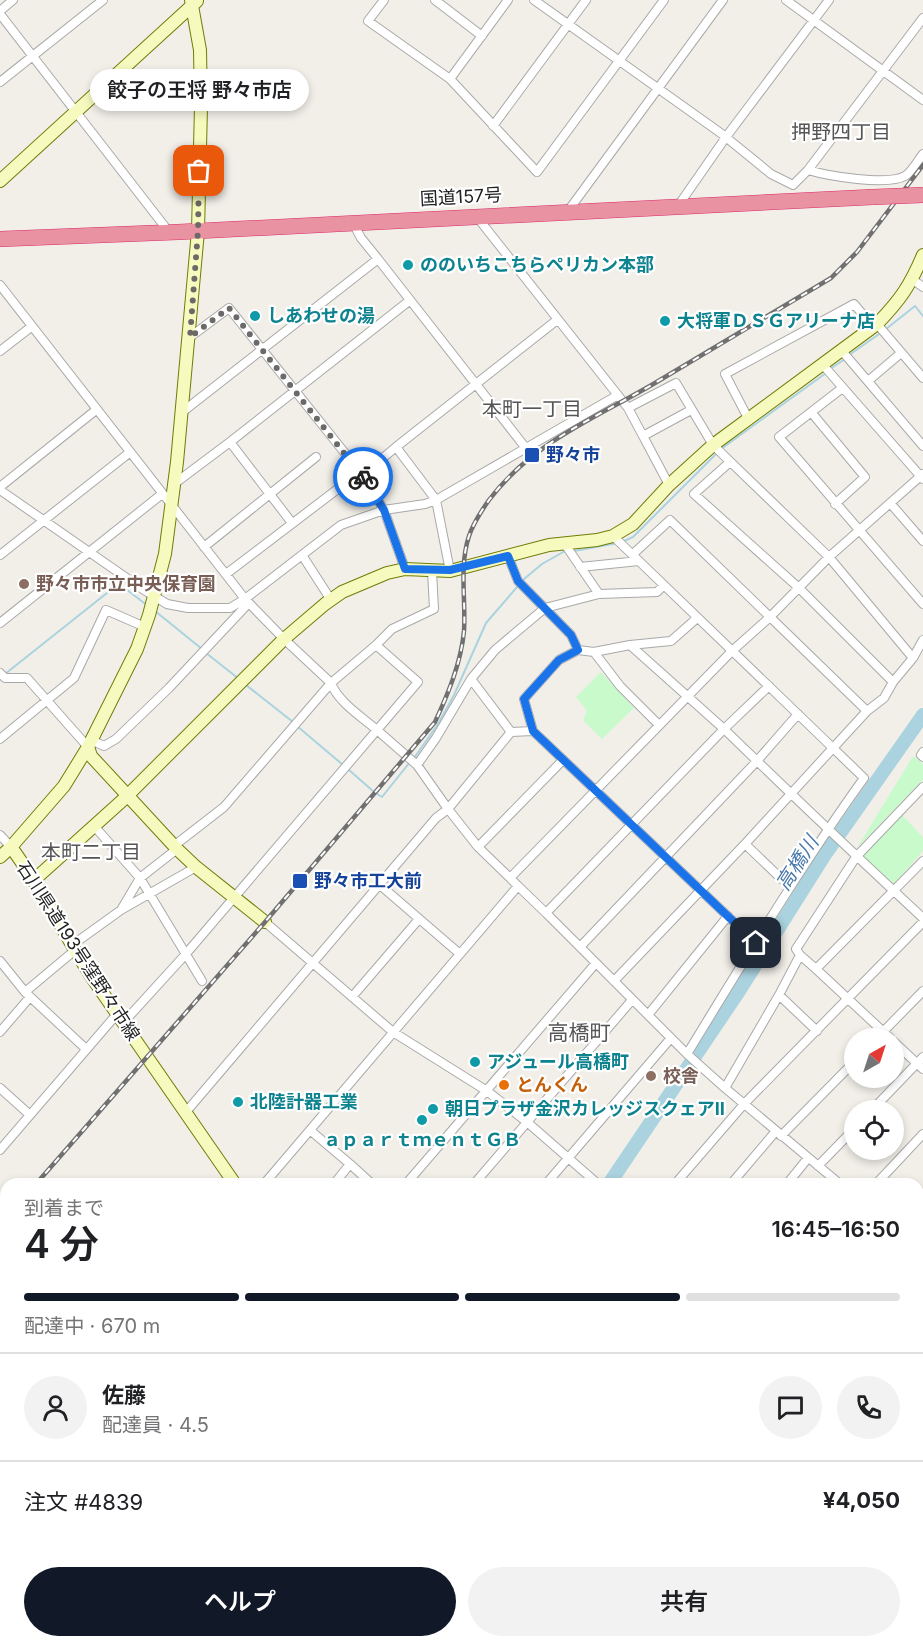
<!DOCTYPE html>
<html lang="ja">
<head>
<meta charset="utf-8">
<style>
	:root { --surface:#fff; --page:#f2f2f2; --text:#202124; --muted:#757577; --line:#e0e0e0; --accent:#111827 }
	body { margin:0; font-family:Inter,"Noto Sans JP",sans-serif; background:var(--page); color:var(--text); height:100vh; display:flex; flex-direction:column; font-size:22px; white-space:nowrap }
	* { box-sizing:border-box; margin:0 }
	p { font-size:20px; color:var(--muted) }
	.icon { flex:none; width:33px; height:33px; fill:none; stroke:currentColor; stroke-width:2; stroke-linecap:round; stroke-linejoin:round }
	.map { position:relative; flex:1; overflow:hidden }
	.sheet { position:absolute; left:0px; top:1178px; width:924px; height:470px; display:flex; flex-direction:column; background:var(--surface); border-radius:18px 18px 0 0; box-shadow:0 3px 9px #0003 }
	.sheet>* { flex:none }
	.needle { width:39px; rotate:39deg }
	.fabs { position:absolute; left:844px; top:1028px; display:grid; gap:12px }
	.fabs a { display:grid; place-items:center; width:60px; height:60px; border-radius:50%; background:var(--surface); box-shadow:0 3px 9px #0003; font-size:30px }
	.pin { position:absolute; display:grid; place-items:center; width:51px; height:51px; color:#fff; margin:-26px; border-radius:12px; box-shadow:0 3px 9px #0006 }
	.courier { position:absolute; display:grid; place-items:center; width:60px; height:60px; margin:-30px; border:4px solid #1a73e8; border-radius:50%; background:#fff; color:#222; box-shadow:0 2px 8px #0007 }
	.bubble { position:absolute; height:42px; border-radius:21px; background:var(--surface); box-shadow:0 3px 9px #0003; font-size:20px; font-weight:600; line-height:42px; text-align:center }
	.headline em { font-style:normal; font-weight:600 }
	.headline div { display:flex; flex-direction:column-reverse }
	.headline { display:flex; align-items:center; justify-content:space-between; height:102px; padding:0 24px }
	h1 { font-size:39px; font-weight:600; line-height:45px }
	.bar { display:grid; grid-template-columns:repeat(4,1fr); gap:9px 6px; align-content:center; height:72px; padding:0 24px }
	.bar i { height:8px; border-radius:4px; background:var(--line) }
	.bar .current { background:var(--accent) }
	.bar p { grid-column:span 4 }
	.line { display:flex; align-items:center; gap:15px; padding:0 24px; border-top:2px solid var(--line) }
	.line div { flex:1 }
	.round { display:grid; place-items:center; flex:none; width:63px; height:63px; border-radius:32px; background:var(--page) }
	.button { display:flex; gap:12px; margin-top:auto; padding:12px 24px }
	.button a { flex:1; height:69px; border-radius:36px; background:var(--accent); color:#fff; font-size:24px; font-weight:600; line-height:69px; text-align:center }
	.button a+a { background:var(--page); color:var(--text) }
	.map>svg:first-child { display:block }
	.park { fill:#c8facc }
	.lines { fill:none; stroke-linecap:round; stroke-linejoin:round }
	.stream { stroke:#aad3df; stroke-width:2 }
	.river { stroke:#aad3df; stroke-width:14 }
	.street-casing { stroke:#a9a9a9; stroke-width:10 }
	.secondary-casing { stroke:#707d05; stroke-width:14 }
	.highway-casing { stroke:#dc2a67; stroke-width:16 }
	.street { stroke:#fff; stroke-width:8 }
	.secondary { stroke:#f7fabf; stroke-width:12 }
	.highway { stroke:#e892a2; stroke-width:15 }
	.rail-casing { stroke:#707070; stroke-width:4.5 }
	.rail { stroke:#fff; stroke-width:2; stroke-dasharray:7; stroke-linecap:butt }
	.highway-bridge-casing { stroke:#dc2a67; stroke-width:16; stroke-linecap:butt }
	.highway-bridge { stroke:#e892a2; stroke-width:15 }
	.done { stroke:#6b6a68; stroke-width:6; stroke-dasharray:0 10.8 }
	.route { stroke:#1a73e8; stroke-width:8 }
	.culture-dot { fill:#0f9aa8; stroke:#fff; stroke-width:2 }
	.transit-dot { fill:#1a4fb4; stroke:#fff; stroke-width:2 }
	.education-dot { fill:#8d6e63; stroke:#fff; stroke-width:2 }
	.food-dot { fill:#e8710a; stroke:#fff; stroke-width:2 }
	.labels { text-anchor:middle; stroke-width:4.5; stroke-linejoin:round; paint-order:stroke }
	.street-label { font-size:18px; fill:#222; stroke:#fff }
	.culture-label { font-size:18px; font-weight:bold; fill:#0d838f; stroke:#fff; text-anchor:start }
	.transit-label { font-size:18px; font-weight:bold; fill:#164399; stroke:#fff; text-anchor:start }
	.education-label { font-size:18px; font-weight:bold; fill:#785e54; stroke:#fff; text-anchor:start }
	.food-label { font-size:18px; font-weight:bold; fill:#c56008; stroke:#fff; text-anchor:start }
	.neighbourhood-label { font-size:20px; fill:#555; stroke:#fff }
	.water-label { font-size:20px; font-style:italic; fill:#4a7aab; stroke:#fff }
	.quarter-label { font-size:21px; fill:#555; stroke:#fff }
</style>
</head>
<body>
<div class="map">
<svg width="923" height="1646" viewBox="0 0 923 1646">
	<rect width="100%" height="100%" fill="#f2efe9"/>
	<path class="park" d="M601,672L634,708L602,739L583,720L587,711L576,697Z
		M913,756L923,764V780L857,848Z
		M902,815L923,837V851L894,884L863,856Z"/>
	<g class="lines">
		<path class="stream" d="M886,329L915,306L923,316
			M849,355L882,332
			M830,369L845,359
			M721,449L826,373
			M624,541L633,537L717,453
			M574,551L618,543
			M155,611L202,649
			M206,653L239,679
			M5,674L112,589L122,586L148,606
			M246,685L293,722
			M297,726L343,765
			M414,758L438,724L454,695L486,623L524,579L542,564L565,551
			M348,769L374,792
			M377,794L382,797L410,762"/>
		<path class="river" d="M609,1184L739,991L824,856L923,715
			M918,1355L923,1345
			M224,1646L228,1641
			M848,1646L852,1641"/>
		<defs>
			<path id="street" d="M384,0L368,21L450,79
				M435,0L482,36
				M508,0L450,79L537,172L664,0
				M534,0L722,134L771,174L793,185L808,170C828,176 887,186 905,176C912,172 918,160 923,154
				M786,0L923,100
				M0,11L13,0
				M0,14L169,232
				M0,82L103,0
				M493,126L586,0
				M808,170L923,18
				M678,206L726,137L829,0
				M568,211L723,0
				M477,217L628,408L676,383L713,445L829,557L913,658
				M353,223L361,238L378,259
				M913,280L923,287
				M0,285L245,599L284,639L331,683C338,702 362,717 377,730L185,955L123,1023
				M190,337L229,308L360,472L384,510L405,569
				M0,351L31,327
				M842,351L923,446
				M823,365L923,479
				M868,381L901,353
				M841,389L779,437L923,604
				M628,408L643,436L691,410
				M811,412L865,477L835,504
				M181,413L378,259L525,447
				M749,420L725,374L854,304L870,323L877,324L923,378
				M643,436L669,485
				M230,442L292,523
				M730,462L694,494L799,588L893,682
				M174,484L230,442L409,301
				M0,487L96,410
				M0,490L141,588L167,604L188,608H230L245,599L302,555L331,600
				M891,504L923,541
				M613,536L833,748L745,844L614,981
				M564,543L599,594
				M204,547L316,457
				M633,554L670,520L867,711
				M0,555L129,453
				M302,555L341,525L384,510L425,504L436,500L618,395
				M508,556L518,581L571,635L578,650
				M580,567L639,561
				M450,571L436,500L396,447L557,320
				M226,574L360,472L378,462L396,447
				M0,623L162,494
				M376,645L418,682L377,730L417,765L436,738L471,679L511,732L533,731L524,699L559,660L578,650L594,652L630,645L724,729L546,913L518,886
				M630,645L671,641L697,618
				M594,652L620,686L659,725
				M0,673L5,678H27L88,747
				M471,679L495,650L545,608L599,594L657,592L664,585
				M769,686L724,729C790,793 856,856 923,918
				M533,731L756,943
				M0,739L74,678L106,610L145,627
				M91,740L104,746L116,739L169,688L245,607V599
				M923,752L921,755L923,757
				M95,827L140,878L202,981
				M0,835L11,847
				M745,844L790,887
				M175,845L224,807L331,683L376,645L392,629L434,609L432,571
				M478,847L563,760
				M510,878L478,847L448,809L511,732
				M380,885L460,954
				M121,910L196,867
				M546,913L596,963
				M265,922L393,1032L487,1091L527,1122L598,1184
				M71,946L121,910L140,878L177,849
				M580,947L757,761L798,714
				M74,951L25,992L86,1049
				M800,955L816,969
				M0,961L25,992
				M779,995L817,1031
				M352,997L419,919
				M648,1015L728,916
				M0,1032L30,997
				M877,1038L923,991
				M890,1038L816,969L923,861
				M894,1042L923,1069
				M687,1054C744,961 800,867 864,778L833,748L867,711L884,698L893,682L913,658L923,640
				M0,1088L30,1115
				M725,1088L779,995L800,955L796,949L856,857L923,787
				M872,1110L923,1057
				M186,1112L436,818L448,809L417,765
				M311,1131L350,1164L334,1184
				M781,1136L855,1061
				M0,1150L117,1014
				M350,1164L372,1184
				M818,1166L855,1128
				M264,1184L518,886L510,878L732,651L770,617L829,557L923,474
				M406,1184L596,963L687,1054L725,1088L840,1184
				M474,1184L632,1000
				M546,1184L671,1038
				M675,1184L744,1104L923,922
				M731,1184L776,1131
				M787,1184L808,1158
				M876,1184L923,1134
				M918,1220L923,1215
				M918,1249L923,1253
				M0,1282L6,1287
				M0,1329L6,1321
				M0,1337L6,1342
				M0,1409L6,1402
				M918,1456L923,1460
				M0,1476L6,1481
				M0,1492L6,1485
				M0,1575L6,1568
				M0,1582L6,1588
				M918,1637L923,1633
				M79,1646L84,1641
				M149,1646L154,1641
				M244,1646L249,1641
				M563,1646L567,1641
				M717,1646L724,1641
				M905,1646L912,1641"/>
			<path id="secondary" d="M191,0L200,50L201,106L198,231L177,462L165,554L149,615L137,649L88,747L64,786L11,847C42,889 65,936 93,979L235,1184
				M0,181L197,1
				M88,747L91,756L177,849L196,867L265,922
				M0,857L11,847
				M34,880L124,799L284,639L325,604L342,592L387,573L405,569L450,571L549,545L597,540L613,536L633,524L669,485L713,445L877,324C900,300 910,286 923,255
				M918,1409L923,1400
				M918,1545L923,1552
				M918,1579L923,1576
				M194,1641L200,1646
				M645,1641L651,1646
				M4,1646L8,1641
				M820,1646L828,1641"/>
			<path id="highway" d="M0,239L178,232L873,197"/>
		</defs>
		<use href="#street" class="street-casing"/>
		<use href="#secondary" class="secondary-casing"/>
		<use href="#highway" class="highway-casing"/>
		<use href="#street" class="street"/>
		<use href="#secondary" class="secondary"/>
		<use href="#highway" class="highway"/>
		<defs>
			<path id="rail" d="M36,1184L265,922L435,722C448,694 461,663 464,631C466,600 459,566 469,536C473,524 482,510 489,500C533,442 594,419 655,383C714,348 773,313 831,278L857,252L923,165
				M0,1226L6,1219"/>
		</defs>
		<use href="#rail" class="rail-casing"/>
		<use href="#rail" class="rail"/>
		<defs>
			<path id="highway-bridge" d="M873,197L923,195"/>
		</defs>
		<use href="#highway-bridge" class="highway-bridge-casing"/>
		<use href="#highway-bridge" class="highway-bridge"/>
	</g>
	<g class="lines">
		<path class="done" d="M199,171L198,231L190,337L229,308L363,477"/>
		<path class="route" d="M363,477L384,510L405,569L450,570L508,556L518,581L571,635L578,650L559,660L524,699L533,731L756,943"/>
	</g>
	<g class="culture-dot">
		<circle cx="408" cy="265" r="6"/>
		<circle cx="255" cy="316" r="6"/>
		<circle cx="665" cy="321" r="6"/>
		<circle cx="475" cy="1062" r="6"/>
		<circle cx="238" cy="1102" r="6"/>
		<circle cx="433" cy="1109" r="6"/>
		<circle cx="422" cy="1120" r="6"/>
	</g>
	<g class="transit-dot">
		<rect x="524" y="447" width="16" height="16" rx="3"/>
		<rect x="292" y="873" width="16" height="16" rx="3"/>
	</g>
	<g class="education-dot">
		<circle cx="24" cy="584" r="6"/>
		<circle cx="651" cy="1076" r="6"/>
	</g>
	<circle class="food-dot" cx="504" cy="1085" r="6"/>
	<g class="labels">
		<g class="street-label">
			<text transform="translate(461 197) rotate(-3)" y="6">国道157号</text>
			<text transform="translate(78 951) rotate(57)" y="6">石川県道193号窪野々市線</text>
		</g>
		<g class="culture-label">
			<text x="420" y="271">ののいちこちらペリカン本部</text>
			<text x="267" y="322">しあわせの湯</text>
			<text x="677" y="327">大将軍ＤＳＧアリーナ店</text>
			<text x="487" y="1068">アジュール高橋町</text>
			<text x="250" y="1108">北陸計器工業</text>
			<text x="445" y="1115">朝日プラザ金沢カレッジスクェアⅡ</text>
			<text x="422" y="1146" text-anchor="middle">ａｐａｒｔｍｅｎｔＧＢ</text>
		</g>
		<g class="transit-label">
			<text x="546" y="461">野々市</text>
			<text x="314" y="887">野々市工大前</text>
		</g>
		<g class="education-label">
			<text x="36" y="590">野々市市立中央保育園</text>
			<text x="663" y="1082">校舎</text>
		</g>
		<g class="food-label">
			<text x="516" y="1091">とんくん</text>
		</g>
		<g class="neighbourhood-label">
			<text x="841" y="139">押野四丁目</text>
			<text x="532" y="416">本町一丁目</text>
			<text x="91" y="859">本町二丁目</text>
		</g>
		<g class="water-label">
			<text transform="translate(797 863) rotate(-57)" y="7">高橋川</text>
		</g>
		<g class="quarter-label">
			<text x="579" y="1040">高橋町</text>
		</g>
	</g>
</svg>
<div class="fabs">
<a><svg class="needle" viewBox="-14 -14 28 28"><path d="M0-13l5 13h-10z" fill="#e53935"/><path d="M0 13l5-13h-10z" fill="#757577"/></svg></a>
<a><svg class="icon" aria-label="locate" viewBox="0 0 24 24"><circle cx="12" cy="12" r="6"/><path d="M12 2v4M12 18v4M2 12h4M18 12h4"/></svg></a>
</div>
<div class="pin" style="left:199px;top:171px;background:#ea580c"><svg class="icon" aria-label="bag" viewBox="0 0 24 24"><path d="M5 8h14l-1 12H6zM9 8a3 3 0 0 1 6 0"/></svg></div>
<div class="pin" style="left:756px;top:943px;background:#1f2937"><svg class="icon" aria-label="home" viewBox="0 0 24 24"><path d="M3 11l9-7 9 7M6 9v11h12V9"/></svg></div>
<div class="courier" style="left:363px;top:477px"><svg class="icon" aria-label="bike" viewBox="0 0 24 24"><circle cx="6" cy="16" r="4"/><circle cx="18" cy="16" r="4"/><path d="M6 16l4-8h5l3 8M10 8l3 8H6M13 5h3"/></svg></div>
<div class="bubble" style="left:90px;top:69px;width:219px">餃子の王将 野々市店</div>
<section class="sheet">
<div class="headline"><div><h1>4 分</h1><p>到着まで</p></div><em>16:45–16:50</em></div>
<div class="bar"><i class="current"></i><i class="current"></i><i class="current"></i><i></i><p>配達中 · 670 m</p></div>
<div class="line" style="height:108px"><a class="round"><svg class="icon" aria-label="person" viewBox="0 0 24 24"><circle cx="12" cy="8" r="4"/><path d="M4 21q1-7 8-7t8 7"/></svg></a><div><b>佐藤</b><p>配達員 · 4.5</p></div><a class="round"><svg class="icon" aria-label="chat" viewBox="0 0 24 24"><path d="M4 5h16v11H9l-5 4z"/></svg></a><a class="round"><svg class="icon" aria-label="phone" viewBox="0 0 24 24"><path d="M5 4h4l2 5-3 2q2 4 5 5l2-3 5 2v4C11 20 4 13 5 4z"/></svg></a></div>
<div class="line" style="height:78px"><div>注文 #4839</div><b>¥4,050</b></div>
<div class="button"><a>ヘルプ</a><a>共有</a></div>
</section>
</div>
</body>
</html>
